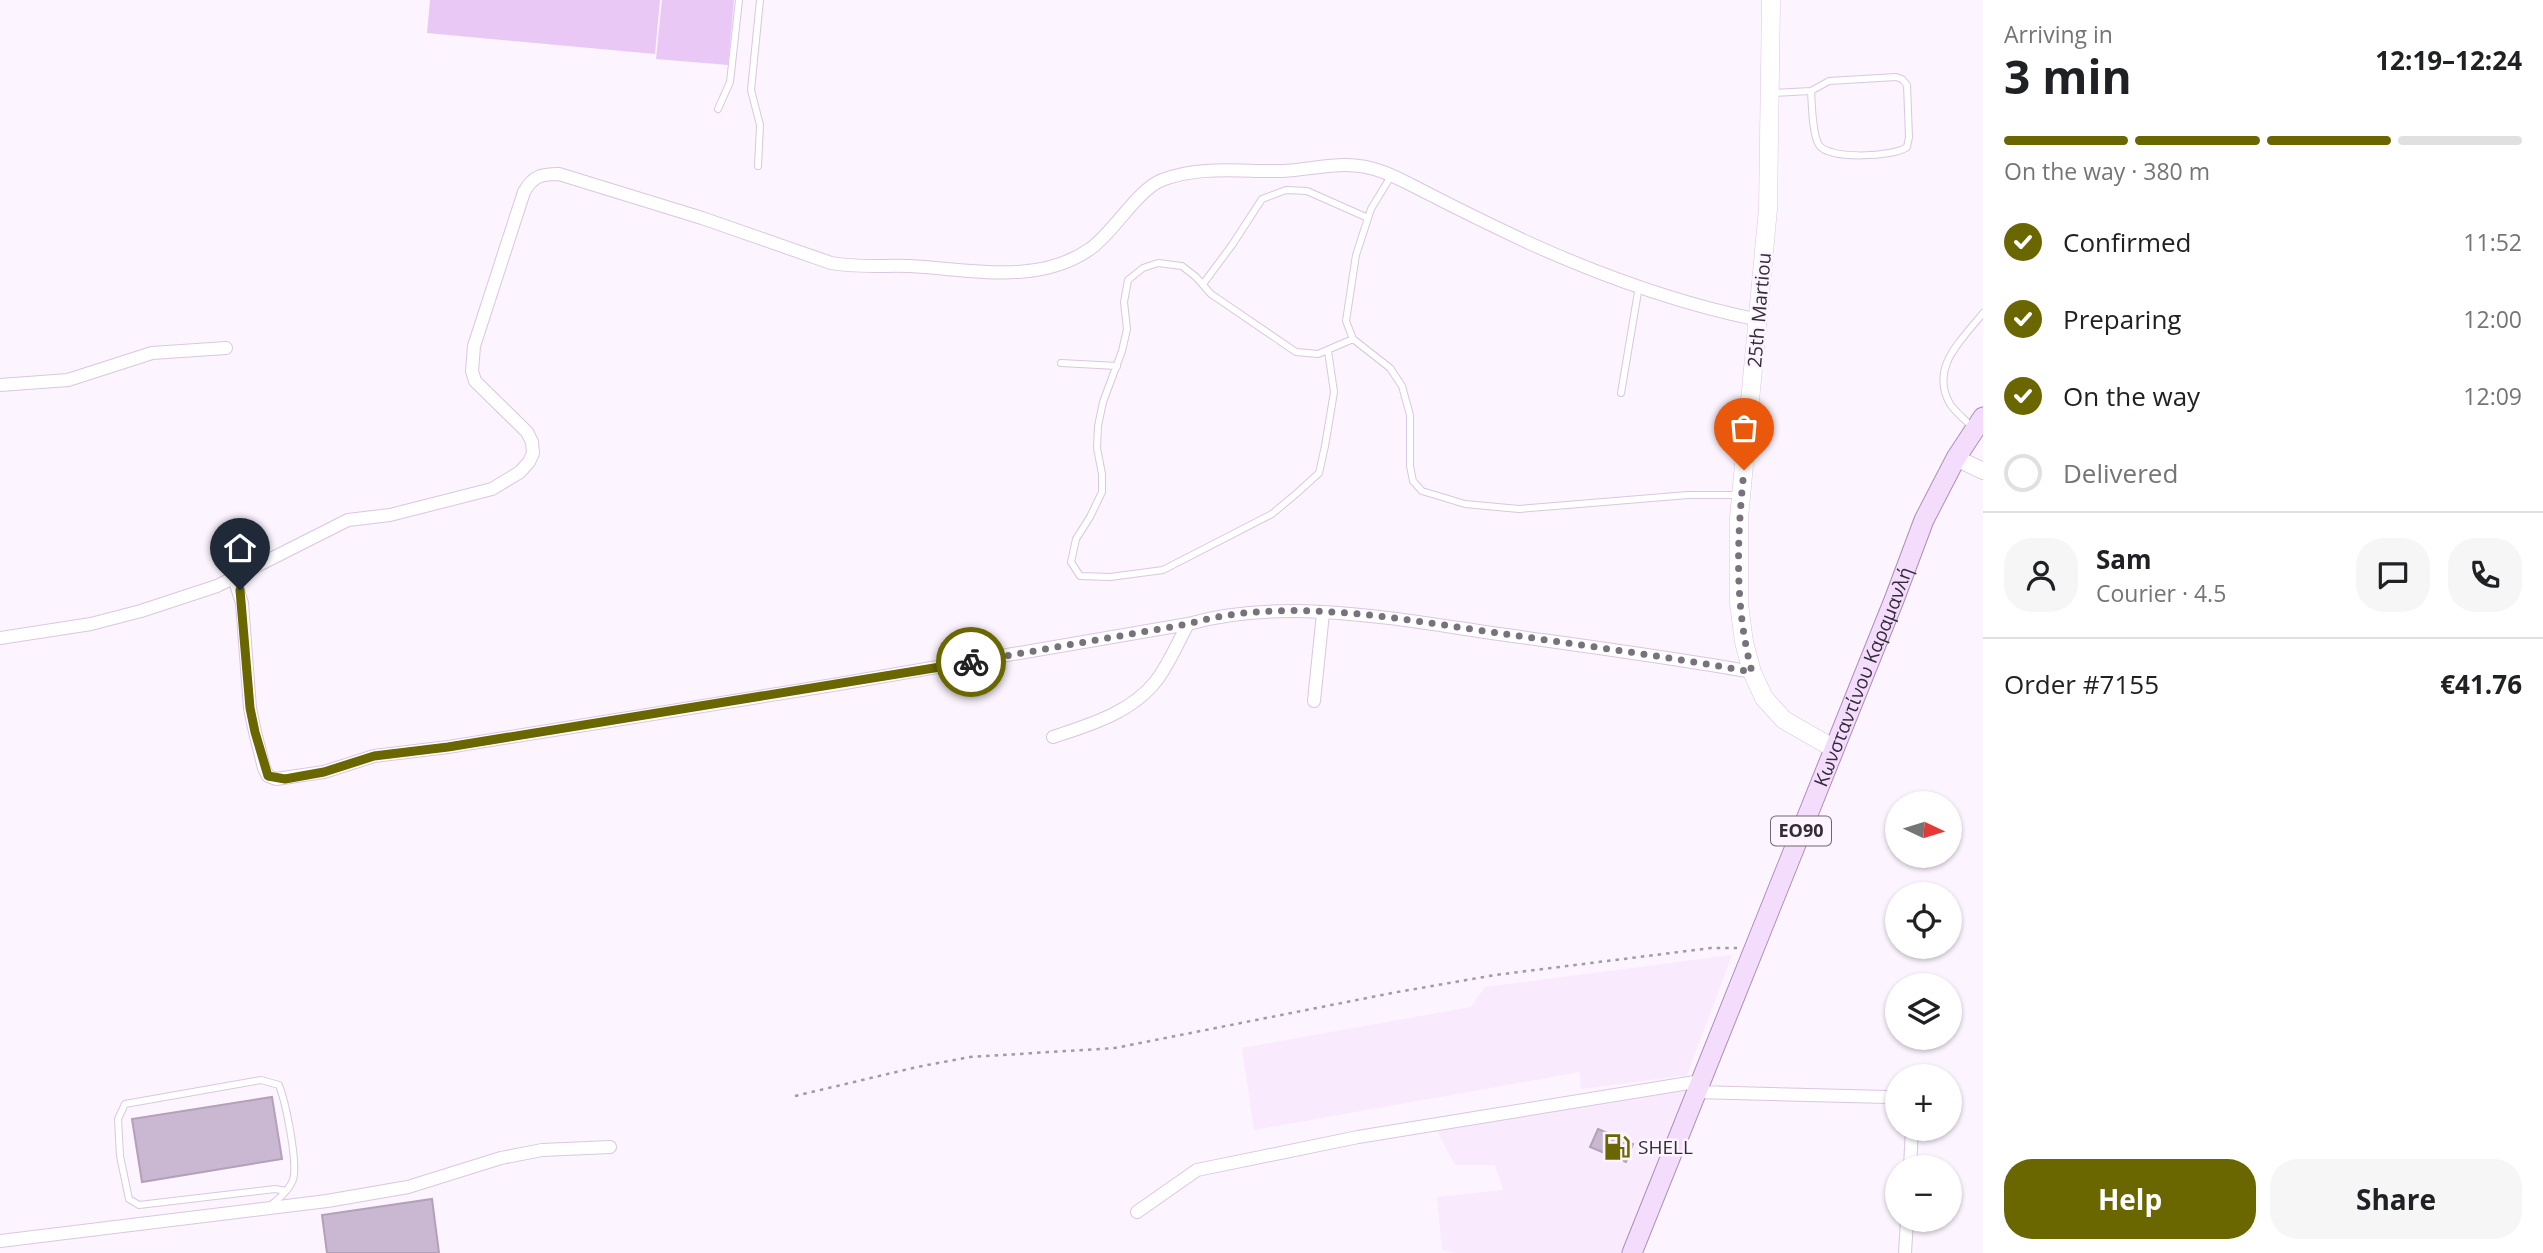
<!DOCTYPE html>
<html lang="en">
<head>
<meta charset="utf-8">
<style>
	:root { --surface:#fff; --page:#f6f6f6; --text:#202124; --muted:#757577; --line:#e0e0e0; --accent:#6a6700 }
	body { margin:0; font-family:"Open Sans",sans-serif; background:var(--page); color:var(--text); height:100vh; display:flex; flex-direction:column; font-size:26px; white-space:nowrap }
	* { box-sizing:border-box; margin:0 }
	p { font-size:23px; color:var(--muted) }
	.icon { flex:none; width:38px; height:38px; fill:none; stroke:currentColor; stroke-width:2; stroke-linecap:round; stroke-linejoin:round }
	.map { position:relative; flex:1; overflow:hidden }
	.sheet { display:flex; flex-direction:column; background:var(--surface); width:560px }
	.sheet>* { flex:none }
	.needle { width:46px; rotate:94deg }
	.tools { position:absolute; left:1885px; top:791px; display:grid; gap:14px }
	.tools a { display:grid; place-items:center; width:77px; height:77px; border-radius:50%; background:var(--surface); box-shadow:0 2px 5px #0004; font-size:35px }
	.pin { position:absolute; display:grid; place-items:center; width:60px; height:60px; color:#fff; margin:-72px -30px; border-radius:50% 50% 50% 0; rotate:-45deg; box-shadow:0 0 7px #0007 }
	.pin .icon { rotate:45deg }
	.courier { position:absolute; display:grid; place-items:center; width:70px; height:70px; margin:-35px; border:5px solid #6a6700; border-radius:50%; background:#fff; color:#222; box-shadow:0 2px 9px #0007 }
	.headline em { font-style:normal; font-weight:700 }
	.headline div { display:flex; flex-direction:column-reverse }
	.headline { display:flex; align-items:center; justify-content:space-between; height:119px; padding:0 21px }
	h1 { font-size:46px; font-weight:700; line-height:52px }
	.bar { display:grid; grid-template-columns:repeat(4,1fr); gap:10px 7px; align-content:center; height:84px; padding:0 21px }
	.bar i { height:9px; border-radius:5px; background:var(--line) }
	.bar .active { background:var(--accent) }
	.bar p { grid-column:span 4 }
	.line { display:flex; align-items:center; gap:18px; padding:0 21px; border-top:2px solid var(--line) }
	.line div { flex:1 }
	.round { display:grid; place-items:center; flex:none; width:74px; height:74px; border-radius:28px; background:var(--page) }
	ol { padding:0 21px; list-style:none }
	li { display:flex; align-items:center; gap:21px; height:77px }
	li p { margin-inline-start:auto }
	li .icon { padding:7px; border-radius:50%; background:var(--accent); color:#fff; stroke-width:4 }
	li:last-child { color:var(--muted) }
	li i { width:38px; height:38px; border:4px solid var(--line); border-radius:50% }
	.cta { display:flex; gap:14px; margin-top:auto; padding:14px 21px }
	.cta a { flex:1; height:80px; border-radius:28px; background:var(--accent); color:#fff; font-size:28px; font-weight:700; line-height:80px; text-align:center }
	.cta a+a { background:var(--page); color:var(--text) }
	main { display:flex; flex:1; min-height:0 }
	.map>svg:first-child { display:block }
	.built { fill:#f9eafe }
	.green { fill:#eac8f6 }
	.building { fill:#cab7d1; stroke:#b3a0b9; stroke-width:2 }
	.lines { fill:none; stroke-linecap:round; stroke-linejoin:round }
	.service-casing { stroke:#dac7e1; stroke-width:8 }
	.minor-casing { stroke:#dac7e1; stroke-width:14 }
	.tertiary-casing { stroke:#dac7e1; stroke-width:18 }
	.secondary-casing { stroke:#dac7e1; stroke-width:19 }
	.primary-casing { stroke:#ac8fb5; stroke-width:21 }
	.path { stroke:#a29ba5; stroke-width:2.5; stroke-dasharray:3.5 5; stroke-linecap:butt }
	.service { stroke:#fff; stroke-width:6 }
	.minor { stroke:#fff; stroke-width:12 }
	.tertiary { stroke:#fff; stroke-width:16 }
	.secondary { stroke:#fff; stroke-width:18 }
	.primary { stroke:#f4dcfc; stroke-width:19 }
	.done { stroke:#79727c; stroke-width:7; stroke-dasharray:0 12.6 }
	.route { stroke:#6a6700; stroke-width:9 }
	.labels { text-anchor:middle; stroke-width:5; stroke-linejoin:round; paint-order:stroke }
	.shield { fill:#fcf4fe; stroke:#6f6872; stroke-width:2 }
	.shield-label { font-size:18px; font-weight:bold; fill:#332c36 }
	.street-label { font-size:19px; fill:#332c36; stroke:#fcf4fe }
	.poi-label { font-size:19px; fill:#332c36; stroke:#fcf4fe; text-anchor:start }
</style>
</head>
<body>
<main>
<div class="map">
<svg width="1983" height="1253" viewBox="0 0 1983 1253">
	<rect width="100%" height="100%" fill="#fcf4fe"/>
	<path class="built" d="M1732,955L1687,1075L1581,1089L1580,1072L1254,1130L1242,1048L1471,1007L1485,987Z
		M1691,1090L1623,1253H1456L1442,1250L1437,1197L1503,1190L1495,1165H1455L1436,1128Z"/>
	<path class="green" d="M430,0H660L655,54L427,33Z
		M662,0H734L728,65L656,59Z"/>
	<path class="building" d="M272,1097L282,1159L142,1182L132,1119Z
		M1598,1129L1633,1144L1626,1162L1590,1147Z
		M432,1199L439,1253H327L322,1215Z"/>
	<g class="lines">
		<defs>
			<path id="service" d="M1772,93L1811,91L1829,81L1896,77L1902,79L1907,85L1909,137L1907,147C1894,157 1829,160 1819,145C1812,134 1812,104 1811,91
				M718,109L730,82L739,0
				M758,166L760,125L751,90L760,0
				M1391,176L1371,209L1356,255L1346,321L1353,339L1390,368L1402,386L1410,415V466L1413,481L1422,491L1465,504L1519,509L1688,495H1739
				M1203,284L1232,245L1262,199L1286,190L1307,191L1368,218
				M1328,351L1334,392L1325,446L1319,473L1297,493L1272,514L1163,570L1110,577L1080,576L1071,562L1076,539L1090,517L1102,492V474L1097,448L1098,426L1103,402L1122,351L1127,329L1124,302L1128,280L1143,268L1158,263L1182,266L1196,277L1211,294L1296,352L1318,354L1353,339
				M1061,363L1117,366
				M1621,393L1639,286
				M1973,428C1966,420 1956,413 1950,404C1929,367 1962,340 1983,313
				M271,1205C280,1198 294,1186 294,1174C296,1155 286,1103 279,1085L261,1080L125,1104L118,1119L120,1156L129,1199L139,1205L275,1189L286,1191"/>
			<path id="minor" d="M0,385L68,380L152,353L226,348
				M234,578L242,603L250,708L255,732L264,768L268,776L276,779L324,772L374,756L448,747L833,685L1188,624C1285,596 1401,620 1499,634C1584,646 1668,657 1752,672
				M0,638L91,624L141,611L217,586L348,520L390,515L492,489L520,472L529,462L533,453L532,442L527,432L475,381L472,371L474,346L524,192C533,176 541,174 559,174L702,218L831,263C857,268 883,265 910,266C969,269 1037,286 1090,249C1114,232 1137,190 1162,180C1200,165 1243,172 1283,171C1304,170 1324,165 1346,165C1378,165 1401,180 1429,194C1462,211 1495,227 1529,243C1602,276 1680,304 1759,320
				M1314,701L1323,613
				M1053,737C1089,725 1131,713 1156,681C1169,664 1178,642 1188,624
				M1696,1092L1888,1097L1897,1101
				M1910,1167L1912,1129
				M1137,1212L1197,1170L1358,1137L1701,1081
				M0,1241L327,1201L408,1187L501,1158L542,1150L610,1147
				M1905,1253L1907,1220"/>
			<path id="tertiary" d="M1956,458L1983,471"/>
			<path id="secondary" d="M1771,0L1768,209L1739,518V604L1744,642L1752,672L1764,698L1784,720L1833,748"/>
			<g id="primary">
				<path id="s1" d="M1632,1253L1894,600L1924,520L1956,458L1983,417"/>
			</g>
		</defs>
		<use href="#service" class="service-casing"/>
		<use href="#minor" class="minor-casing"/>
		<use href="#tertiary" class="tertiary-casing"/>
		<use href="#secondary" class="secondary-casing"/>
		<use href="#primary" class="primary-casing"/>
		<path class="path" d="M795,1096L917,1067L970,1057L1115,1048L1392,993L1495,975L1711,948H1737"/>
		<use href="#service" class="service"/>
		<use href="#minor" class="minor"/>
		<use href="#tertiary" class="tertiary"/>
		<use href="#secondary" class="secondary"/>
		<use href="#primary" class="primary"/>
	</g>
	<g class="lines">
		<path class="done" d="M971,662L1188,624C1286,595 1405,620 1505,634C1587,646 1670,657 1752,672C1734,605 1737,538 1744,470"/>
		<path class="route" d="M240,590L250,708L255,732L268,776L285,779L324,772L374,756L448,747L971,662"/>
	</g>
	<defs>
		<symbol id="fuel-bare" viewBox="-9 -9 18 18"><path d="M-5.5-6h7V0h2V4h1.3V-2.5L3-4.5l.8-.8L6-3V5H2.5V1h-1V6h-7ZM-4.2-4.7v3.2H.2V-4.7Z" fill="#6a6700" stroke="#fcf4fe" stroke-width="2.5" paint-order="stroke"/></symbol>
	</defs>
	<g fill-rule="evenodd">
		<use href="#fuel-bare" x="1598" y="1128" width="38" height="38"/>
	</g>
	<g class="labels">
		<rect class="shield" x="1771" y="816.5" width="60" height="29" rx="5"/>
		<g class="shield-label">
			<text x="1801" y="837">ΕΟ90</text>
		</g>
		<g class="street-label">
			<text transform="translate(1759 310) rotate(-85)" y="7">25th Martiou</text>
			<text dy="7" stroke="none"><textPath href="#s1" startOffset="621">Κωνσταντίνου Καραμανλή</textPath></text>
		</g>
		<g class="poi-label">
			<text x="1638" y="1154">SHELL</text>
		</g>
	</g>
</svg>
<div class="tools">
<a><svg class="needle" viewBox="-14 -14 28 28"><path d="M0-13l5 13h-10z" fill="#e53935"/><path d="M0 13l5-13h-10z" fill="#757577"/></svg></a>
<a><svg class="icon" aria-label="locate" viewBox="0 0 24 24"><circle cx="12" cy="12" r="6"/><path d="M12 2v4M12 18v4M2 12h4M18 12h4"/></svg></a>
<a><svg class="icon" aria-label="layers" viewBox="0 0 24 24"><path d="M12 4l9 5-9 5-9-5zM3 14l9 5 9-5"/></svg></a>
<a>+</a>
<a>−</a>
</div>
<div class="pin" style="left:1744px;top:470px;background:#ea580c"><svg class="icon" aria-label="bag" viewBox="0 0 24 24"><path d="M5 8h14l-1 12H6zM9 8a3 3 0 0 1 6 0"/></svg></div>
<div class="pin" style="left:240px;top:590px;background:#1f2937"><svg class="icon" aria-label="home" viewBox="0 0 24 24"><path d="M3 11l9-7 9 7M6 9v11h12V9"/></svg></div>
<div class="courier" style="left:971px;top:662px"><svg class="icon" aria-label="bike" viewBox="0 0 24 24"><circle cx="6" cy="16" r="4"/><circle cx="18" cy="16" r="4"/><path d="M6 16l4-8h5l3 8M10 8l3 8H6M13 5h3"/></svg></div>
</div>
<section class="sheet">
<div class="headline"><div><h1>3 min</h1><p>Arriving in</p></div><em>12:19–12:24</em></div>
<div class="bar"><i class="active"></i><i class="active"></i><i class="active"></i><i></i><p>On the way · 380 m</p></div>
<ol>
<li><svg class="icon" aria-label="check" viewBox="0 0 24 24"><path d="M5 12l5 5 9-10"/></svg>Confirmed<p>11:52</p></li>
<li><svg class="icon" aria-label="check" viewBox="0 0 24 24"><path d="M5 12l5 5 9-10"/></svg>Preparing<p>12:00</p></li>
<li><svg class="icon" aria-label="check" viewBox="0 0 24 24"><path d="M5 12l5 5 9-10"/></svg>On the way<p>12:09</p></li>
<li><i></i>Delivered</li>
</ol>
<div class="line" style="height:126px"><a class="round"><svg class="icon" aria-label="person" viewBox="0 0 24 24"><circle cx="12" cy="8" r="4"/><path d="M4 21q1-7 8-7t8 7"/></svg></a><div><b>Sam</b><p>Courier · 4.5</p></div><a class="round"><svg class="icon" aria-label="chat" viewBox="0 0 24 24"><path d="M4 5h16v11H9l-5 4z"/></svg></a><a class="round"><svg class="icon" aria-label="phone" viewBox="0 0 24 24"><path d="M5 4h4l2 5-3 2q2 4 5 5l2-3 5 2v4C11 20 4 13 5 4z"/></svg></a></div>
<div class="line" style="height:91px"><div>Order #7155</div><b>€41.76</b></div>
<div class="cta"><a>Help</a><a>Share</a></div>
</section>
</main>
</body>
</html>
